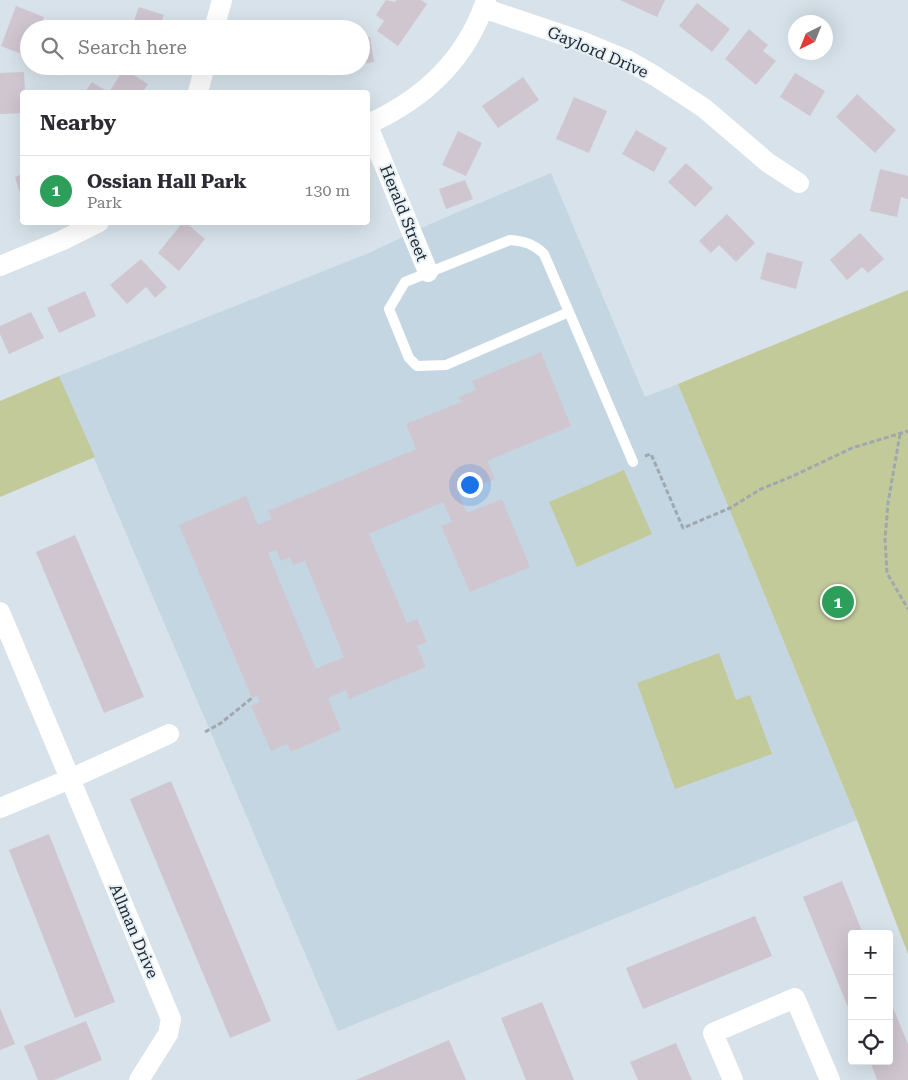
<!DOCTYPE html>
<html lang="en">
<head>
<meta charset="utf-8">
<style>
	body { margin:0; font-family:"Roboto Serif",serif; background:#f2f2f3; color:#2b2b33 }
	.controls { position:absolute; right:15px; bottom:15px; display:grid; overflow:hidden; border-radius:5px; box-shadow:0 5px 20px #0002 }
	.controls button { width:45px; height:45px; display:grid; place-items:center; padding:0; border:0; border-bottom:1px solid #e1e1e2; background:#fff; color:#2b2b33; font:25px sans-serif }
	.compass { position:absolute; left:788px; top:15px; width:45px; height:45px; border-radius:50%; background:#fff; box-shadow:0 5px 20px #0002; rotate:223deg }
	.you { position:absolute; left:469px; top:484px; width:18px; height:18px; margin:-12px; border:4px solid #fff; border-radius:50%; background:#1a73e8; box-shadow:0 0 0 8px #1a73e833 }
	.badge { display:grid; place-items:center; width:32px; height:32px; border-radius:50%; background:#be2d4b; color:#fff; font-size:16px; font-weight:700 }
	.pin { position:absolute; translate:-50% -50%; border:2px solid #fff; box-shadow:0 1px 5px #0006 }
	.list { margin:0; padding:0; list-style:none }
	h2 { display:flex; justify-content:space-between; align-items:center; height:65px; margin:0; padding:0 20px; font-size:21px }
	h2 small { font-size:16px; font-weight:400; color:#7c7c81 }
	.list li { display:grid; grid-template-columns:32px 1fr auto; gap:15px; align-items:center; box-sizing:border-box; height:70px; padding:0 20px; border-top:1px solid #e1e1e2 }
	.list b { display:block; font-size:19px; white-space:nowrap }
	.list p { margin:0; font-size:16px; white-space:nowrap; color:#7c7c81 }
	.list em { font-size:16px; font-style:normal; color:#7c7c81 }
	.icon { flex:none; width:28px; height:28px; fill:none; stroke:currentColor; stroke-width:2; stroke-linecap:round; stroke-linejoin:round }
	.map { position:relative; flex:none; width:908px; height:1080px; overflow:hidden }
	.search { position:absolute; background:#fff; box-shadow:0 5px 20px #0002; left:20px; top:20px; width:350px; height:55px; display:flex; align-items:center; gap:12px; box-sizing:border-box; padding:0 18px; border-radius:28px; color:#7c7c81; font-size:19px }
	.panel { position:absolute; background:#fff; box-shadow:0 5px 20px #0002; left:20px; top:90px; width:350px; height:135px; border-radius:5px }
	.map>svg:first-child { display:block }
</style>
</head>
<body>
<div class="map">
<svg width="908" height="1080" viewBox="0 0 908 1080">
	<rect width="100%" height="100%" fill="#d7e2ea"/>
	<path fill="#c5d6e3" d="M551,173L645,397L678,384L857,820L338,1031L59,376L369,253L430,224Z"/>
	<path fill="#c3ca9a" d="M908,290V954L857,820L678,384Z
		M59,376L95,457L0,497V401Z
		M624,470L652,534L577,567L549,502Z
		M719,653L736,700L750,695L772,754L675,789L637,683Z"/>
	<path fill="#cfc6d0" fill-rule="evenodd" d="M386,0L395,2L396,0H421L427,4L398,46L377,31L384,21L376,15Z
		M620,0H665L657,17Z
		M697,3L730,29L712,52L679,26Z
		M16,6L44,17L40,29H29V57L1,46Z
		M139,7L164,15L159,29H131Z
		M749,29L768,45L763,51L776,61L756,85L725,59Z
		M370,37L374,62L361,64V38Z
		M274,66H302L299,75Z
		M124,69L148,84L143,92H109Z
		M24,72L25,92H22V113L0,114V73Z
		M795,73L825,91L810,116L780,97Z
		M523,77L539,100L498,128L482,106Z
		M92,82L108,92H85Z
		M857,94L896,130L875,153L836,117Z
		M574,97L607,111L589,153L556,139Z
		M636,130L667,148L654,172L622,154Z
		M458,131L482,143L466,176L442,165Z
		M686,163L713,188L695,207L668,182Z
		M880,169L908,176V199L901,197L897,217L870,211Z
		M22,174V200L15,177Z
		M465,180L473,199L446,209L439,189Z
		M727,214L755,243L736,262L719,245L711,253L699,241Z
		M183,222H185L205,239L179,271L158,253Z
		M860,233L884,259L868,273L862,267L847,280L830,260Z
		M767,252L803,262L796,289L760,279Z
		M141,259L167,287L155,298L146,287L127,304L110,285Z
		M85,291L96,316L59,333L47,308Z
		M31,312L44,338L9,354L0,334V326Z
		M541,352L571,426L487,461L495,479L459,494L467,513L502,499L530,567L470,592L441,526L452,522L443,502L369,534L407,623L417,619L427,642L417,646L426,667L349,699L346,690L328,698L341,730L291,752L287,744L271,751L251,706L260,702L257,696L252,698L179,525L246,496L258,525L272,519L268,511L416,449L406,424L461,402L459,397L476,390L472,381ZM276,550L281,561L290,557L293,565L305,561L344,657L316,669L268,553Z
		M75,535L144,697L104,713L36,552Z
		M171,781L271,1021L230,1038L130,799Z
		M49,834L115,1002L75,1018L9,850Z
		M842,881L863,934H852V1017L803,897Z
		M755,916L772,956L643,1009L626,968Z
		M889,998L908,1044V1080H877L870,1061H889Z
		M542,1002L574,1080H526L501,1018Z
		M0,1008L15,1044L0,1050Z
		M86,1021L102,1060L54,1080H38L24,1046Z
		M449,1040L466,1080H356Z
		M676,1043L692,1080H638L630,1062Z"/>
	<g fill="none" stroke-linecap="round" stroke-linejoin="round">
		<path stroke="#9fa8ae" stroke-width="3" stroke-dasharray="5 2.5" stroke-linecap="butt" d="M900,434L888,503L885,539L887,573L908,609
			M645,456L651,454L683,528L730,508L761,489L793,476L852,448L908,431
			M205,732L221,723L252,698"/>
		<path stroke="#fff" stroke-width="10" d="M510,240C524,241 534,244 544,254L569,312L446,365L417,366L409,358L389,309L405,282Z
			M569,312L633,462"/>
		<path stroke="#fff" stroke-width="20" d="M483,8L581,41L627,60L655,76L704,108L767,162L799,183
			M214,29L222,0
			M198,92L205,66
			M368,124C424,99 466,60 486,0
			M368,126L428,272
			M0,266L63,240L99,222
			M0,612L171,1019L168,1034L139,1080
			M0,808L70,779L169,734
			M733,1080L713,1033L795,998L830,1080"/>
	</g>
	<g text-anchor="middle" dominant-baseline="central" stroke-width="4" stroke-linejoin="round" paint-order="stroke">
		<g font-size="16" fill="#24282b" stroke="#e4eff7">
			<text transform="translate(598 52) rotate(23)">Gaylord Drive</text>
			<text transform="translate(404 213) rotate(68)">Herald Street</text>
			<text transform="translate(134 931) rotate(67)">Allman Drive</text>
		</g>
	</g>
</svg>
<div class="controls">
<button>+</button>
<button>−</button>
<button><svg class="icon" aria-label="locate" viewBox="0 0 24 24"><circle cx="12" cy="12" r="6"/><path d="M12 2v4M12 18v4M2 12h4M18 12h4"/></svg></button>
</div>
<svg class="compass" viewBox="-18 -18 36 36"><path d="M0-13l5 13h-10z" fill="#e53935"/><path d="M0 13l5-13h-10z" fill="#7c7c81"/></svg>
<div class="you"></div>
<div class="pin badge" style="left:838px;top:602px;background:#2e9e5b">1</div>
<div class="search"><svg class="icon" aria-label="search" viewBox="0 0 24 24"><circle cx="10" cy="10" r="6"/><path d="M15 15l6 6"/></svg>Search here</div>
<section class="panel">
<h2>Nearby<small></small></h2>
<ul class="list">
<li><span class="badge" style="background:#2e9e5b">1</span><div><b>Ossian Hall Park</b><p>Park</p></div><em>130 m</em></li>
</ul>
</section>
</div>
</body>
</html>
